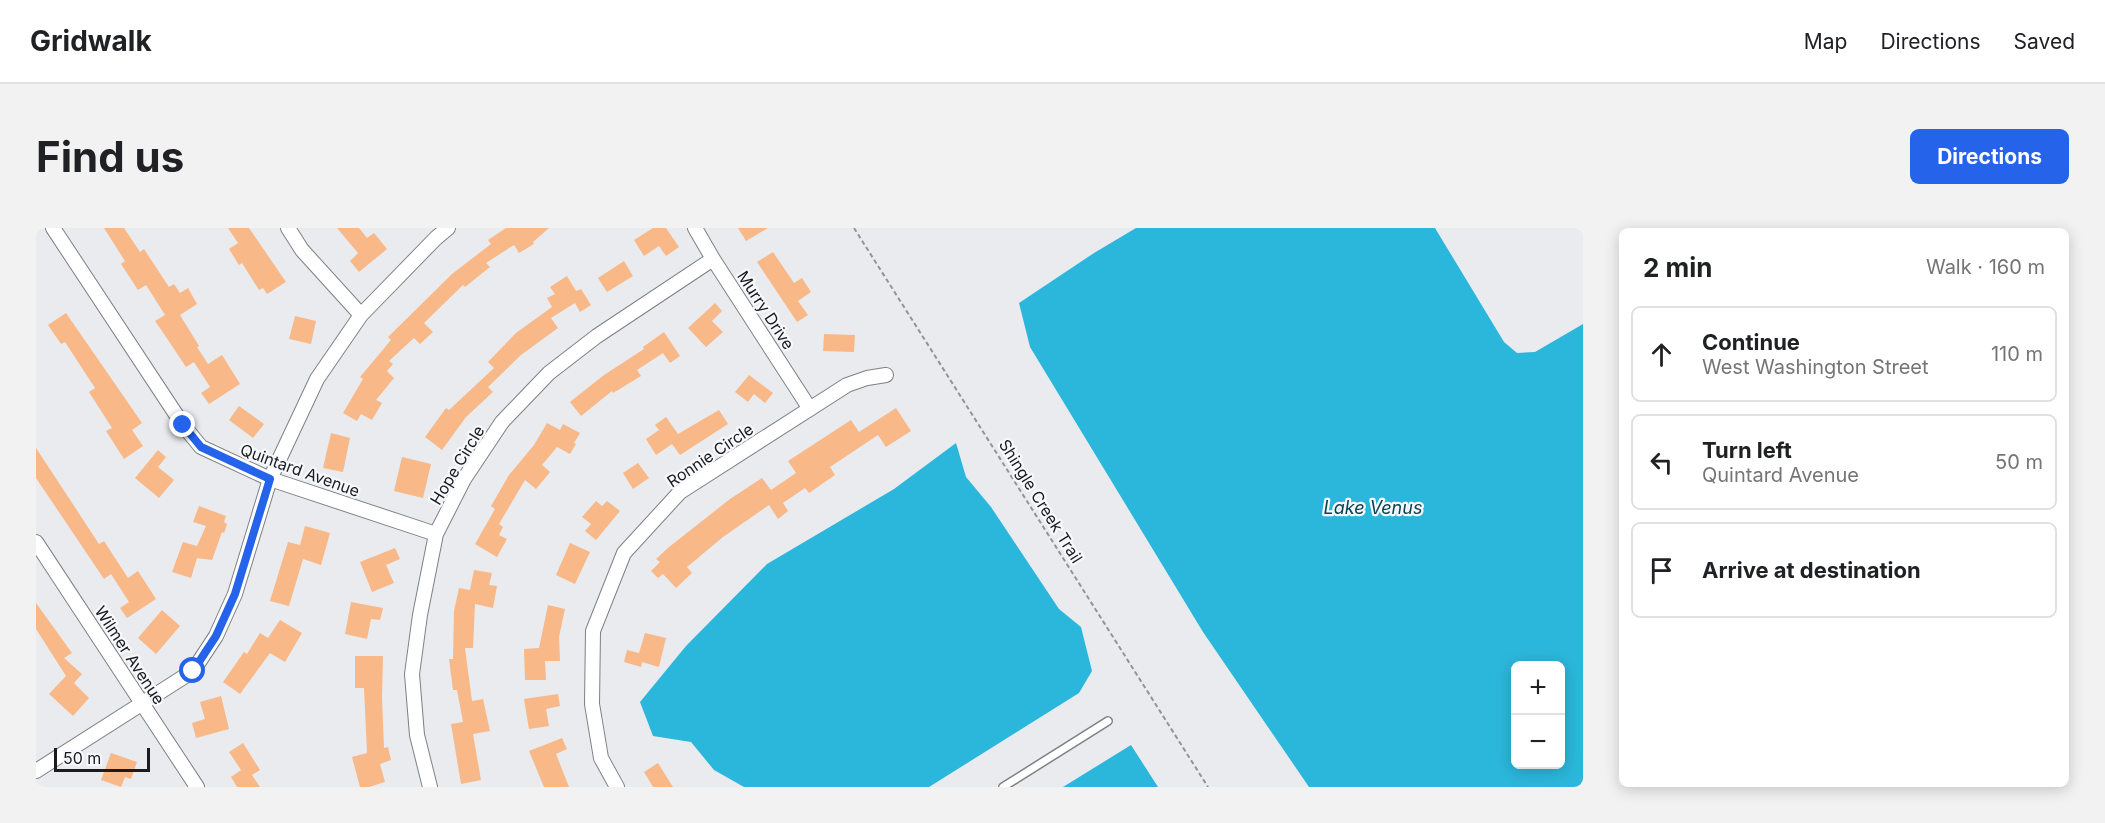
<!DOCTYPE html>
<html lang="en">
<head>
<meta charset="utf-8">
<style>
	body { margin:0; font-family:Inter,sans-serif; background:#f2f2f2; color:#202124 }
	.controls { position:absolute; right:18px; bottom:18px; display:grid; overflow:hidden; border-radius:9px; box-shadow:0 3px 15px #0003 }
	.controls button { width:54px; height:54px; display:grid; place-items:center; padding:0; border:0; border-bottom:2px solid #e0e0e0; background:#fff; color:#202124; font:30px sans-serif }
	.scale { position:absolute; left:18px; bottom:15px; width:96px; box-sizing:border-box; padding-left:6px; border:3px solid #1b1b1d; border-top:0; font-size:16px; line-height:21px; white-space:nowrap; color:#1b1b1d; -webkit-text-stroke:4px #f6f8fc; paint-order:stroke }
	.stop { position:absolute; width:18px; height:18px; margin:-14px; border:4px solid #2563eb; border-radius:50%; background:#fff }
	.stop.end { background:#2563eb; border-color:#fff; box-shadow:0 2px 6px #0008 }
	.list { margin:0; padding:0; list-style:none }
	h2 { display:flex; justify-content:space-between; align-items:center; height:78px; margin:0; padding:0 24px; font-size:26px }
	h2 small { font-size:20px; font-weight:400; color:#757577 }
	.list li { display:grid; grid-template-columns:39px 1fr auto; gap:18px; align-items:center; box-sizing:border-box; height:96px; margin:0 12px 12px; padding:0 12px; border:2px solid #e0e0e0; border-radius:9px }
	.list b { display:block; font-size:22px; white-space:nowrap }
	.list p { margin:0; font-size:20px; white-space:nowrap; color:#757577 }
	.list em { font-size:20px; font-style:normal; color:#757577 }
	.icon { flex:none; width:33px; height:33px; fill:none; stroke:currentColor; stroke-width:2; stroke-linecap:round; stroke-linejoin:round }
	.map { position:relative; flex:none; width:1547px; height:559px; overflow:hidden; border-radius:9px }
	header { display:flex; align-items:center; gap:36px; box-sizing:border-box; height:84px; padding:0 30px; background:#fff; border-bottom:2px solid #e0e0e0 }
	header strong { font-size:28px }
	nav { display:flex; gap:33px; margin-inline-start:auto; font-size:21px }
	.intro { display:flex; align-items:center; justify-content:space-between; box-sizing:border-box; height:144px; padding:0 36px }
	h1 { margin:0; font-size:42px }
	.button { padding:15px 27px; border-radius:9px; background:#2563eb; color:#fff; font-size:21px; font-weight:700 }
	main { display:flex; gap:36px; padding:0 36px }
	aside { flex:1; background:#fff; border-radius:9px; box-shadow:0 3px 15px #0003 }
	.map>svg:first-child { display:block }
</style>
</head>
<body>
<header>
<strong>Gridwalk</strong>
<nav><a>Map</a><a>Directions</a><a>Saved</a></nav>
</header>
<div class="intro"><h1>Find us</h1><a class="button">Directions</a></div>
<main>
<div class="map">
<svg width="1547" height="559" viewBox="0 0 1547 559">
	<rect width="100%" height="100%" fill="#e9ebef"/>
	<path fill="#2bb7db" fill-rule="evenodd" d="M1100,0H1399L1468,114L1481,125L1499,124L1547,96V559H1273L1167,404L994,119L983,75L1058,25ZM1524,437V536H1480V437Z
		M920,215L930,249L955,279L1023,381L1045,399L1056,443L1043,465L893,559H708L678,542L655,514L617,508L604,474L650,418L731,336L858,261Z
		M1095,517L1122,559H1027Z"/>
	<path fill="#f8b887" d="M68,0H88L104,24L108,21L133,59L138,56L144,65L152,60L161,76L144,87L163,118L161,119L172,136L186,127L204,156L173,176L165,165L174,159L158,134L150,139L126,103L119,93L129,87L110,57L102,62L85,36L89,33Z
		M192,0H213L250,54L231,66L227,60L223,62L206,35L203,37L193,21L202,15Z
		M301,0H323L331,10L338,5L351,21L323,44L314,33L322,25Z
		M470,0H513L497,14L498,16L483,25L478,17L450,35L454,39L429,59L427,57L388,95L397,104L384,116L378,110L353,133L357,136L351,143L358,150L340,172L346,175L336,192L325,186L321,193L307,185L327,151L324,149L355,112L352,109L416,46L455,16L452,12Z
		M617,0H630L643,19L630,28L623,18L608,28L598,12Z
		M702,0H732L710,13Z
		M737,24L758,55L766,50L775,64L762,73L772,87L761,94L721,34Z
		M588,33L597,48L571,64L562,50Z
		M531,48L540,63L545,61L555,77L544,84L539,75L515,90L522,100L485,127L452,159L457,164L430,189L406,222L389,209L410,180L413,182L458,140L452,134L480,105L516,79L511,70L519,66L514,59Z
		M679,75L686,83L676,93L687,104L670,119L652,100Z
		M30,85L106,195L96,202L107,218L88,231L70,203L76,200L53,164L59,160L29,114L25,116L12,97Z
		M259,88L280,93L275,116L253,111Z
		M628,104L644,128L634,135L627,125L601,142L605,148L577,165L576,163L545,188L534,174L568,147L608,121L607,119Z
		M788,106L819,107L818,124L787,123Z
		M713,147L737,165L729,175L718,166L712,174L699,164Z
		M203,178L228,196L217,210L193,192Z
		M860,180L875,203L850,219L842,207L794,239L799,247L773,265L769,260L747,275L752,283L742,291L733,277L687,309L651,339L656,345L640,360L627,346L622,350L615,343L624,334L620,331L633,319L694,271L726,250L735,262L760,245L752,233L815,192L823,204Z
		M683,182L692,196L644,227L636,216L620,227L610,211L623,202L619,197L630,189L642,206Z
		M511,195L524,202L527,196L544,205L538,215L540,216L534,226L521,219L506,237L514,244L500,261L489,252L463,296L467,299L463,307L471,311L461,329L439,316L459,281L455,278L473,247L498,217Z
		M295,205L314,210L307,244L287,240Z
		M0,220L63,316L68,313L92,350L102,343L120,371L91,390L84,380L93,374L75,346L68,351L0,250Z
		M122,222L130,229L122,239L138,252L123,270L99,250Z
		M366,229L395,236L387,270L358,263Z
		M602,235L613,250L597,261L587,245Z
		M560,273L566,278L571,273L584,283L560,312L549,303L555,296L546,289Z
		M163,278L190,288L188,294L191,296L188,305L186,304L176,332L161,330L155,350L136,344L147,314L161,318L170,298L157,294Z
		M269,298L294,305L285,337L267,331L253,378L234,373L252,314L264,317Z
		M534,315L554,324L539,356L520,347Z
		M359,320L364,331L350,337L358,355L336,364L324,334Z
		M438,342L456,345L453,357L461,358L457,380L439,376L437,420H429L436,473L447,471L454,503L437,506L445,552L425,556L415,496L427,494L421,462H417L413,431H417L418,383L423,360L434,362Z
		M315,374L347,380L344,392L335,391L331,411L309,406Z
		M0,375L36,425L28,430L46,446L38,455L53,470L37,488L13,466L30,448L0,401Z
		M512,377L529,381L523,409L524,433H509L510,452H489L488,421L503,420Z
		M126,382L144,398L120,426L102,410Z
		M244,392L266,405L249,434L234,425L204,466L187,454L208,424L211,426L224,405L232,410Z
		M609,405L630,410L623,439L606,434L605,439L588,434L591,422L603,425Z
		M319,428H347L346,470L348,520L352,519L355,532L344,536L349,554L333,559H324L316,529L331,525L328,460H319Z
		M522,466L524,478L510,481L513,498L493,501L488,471Z
		M185,468L193,501L160,510L156,495L169,491L164,474Z
		M526,510L531,521L520,526L533,559H508L493,523Z
		M207,515L224,542L216,547L224,559H201L195,549L205,542L193,524Z
		M75,525L101,534L95,551L89,549L85,559L65,552Z
		M622,535L637,559H617L608,544Z"/>
	<g fill="none" stroke-linecap="round" stroke-linejoin="round">
		<defs>
			<path id="lane" d="M967,559L1072,493"/>
			<path id="street" d="M17,0L147,197L165,219L234,251L400,306
				M252,0L266,22L325,87
				M659,0L677,31L774,181
				M0,314L161,559
				M0,543L157,443L180,408L199,366L234,251L281,151L325,87L400,10L412,0
				M394,559L381,507L376,446L384,387L400,306L428,251L466,194L513,145L561,108L677,31
				M581,559L565,530L556,476L557,403L588,325L644,264L811,157L831,150L850,147"/>
		</defs>
		<use href="#lane" stroke="#7e8084" stroke-width="10"/>
		<use href="#street" stroke="#7e8084" stroke-width="16"/>
		<path stroke="#929497" stroke-width="2" stroke-dasharray="4.5 3" stroke-linecap="butt" d="M818,0L1172,559"/>
		<use href="#lane" stroke="#fff" stroke-width="7"/>
		<use href="#street" stroke="#fff" stroke-width="14"/>
	</g>
	<g fill="none" stroke-linecap="round" stroke-linejoin="round">
		<path stroke="#2563eb" stroke-width="8" d="M147,197L165,219L234,251L199,366L180,408L157,443"/>
	</g>
	<g text-anchor="middle" dominant-baseline="central" stroke-width="4.5" stroke-linejoin="round" paint-order="stroke">
		<g font-size="16" fill="#1b1b1d" stroke="#f6f8fc">
			<text transform="translate(730 82) rotate(57)">Murry Drive</text>
			<text transform="translate(674 227) rotate(-34)">Ronnie Circle</text>
			<text transform="translate(421 237) rotate(-59)">Hope Circle</text>
			<text transform="translate(264 242) rotate(20)">Quintard Avenue</text>
			<text transform="translate(1005 273) rotate(58)">Shingle Creek Trail</text>
			<text transform="translate(94 427) rotate(57)">Wilmer Avenue</text>
		</g>
		<g font-size="18" font-style="italic" fill="#074352" stroke="#f6f8fc">
			<text x="1337" y="279">Lake Venus</text>
		</g>
	</g>
</svg>
<div class="controls">
<button>+</button>
<button>−</button>
</div>
<div class="scale">50 m</div>
<div class="stop" style="left:157px;top:443px"></div>
<div class="stop end" style="left:147px;top:197px"></div>
</div>
<aside>
<h2>2 min<small>Walk · 160 m</small></h2>
<ul class="list">
<li><svg class="icon" aria-label="ahead" viewBox="0 0 24 24"><path d="M12 20V5M6 11l6-6 6 6"/></svg><div><b>Continue</b><p>West Washington Street</p></div><em>110 m</em></li>
<li><svg class="icon" aria-label="left" viewBox="0 0 24 24"><path d="M17 20v-9H6M10 6l-5 5 5 5"/></svg><div><b>Turn left</b><p>Quintard Avenue</p></div><em>50 m</em></li>
<li><svg class="icon" aria-label="arrive" viewBox="0 0 24 24"><path d="M6 21V4h12l-3 4 3 4H6"/></svg><div><b>Arrive at destination</b></div></li>
</ul>
</aside>
</main>
</body>
</html>
